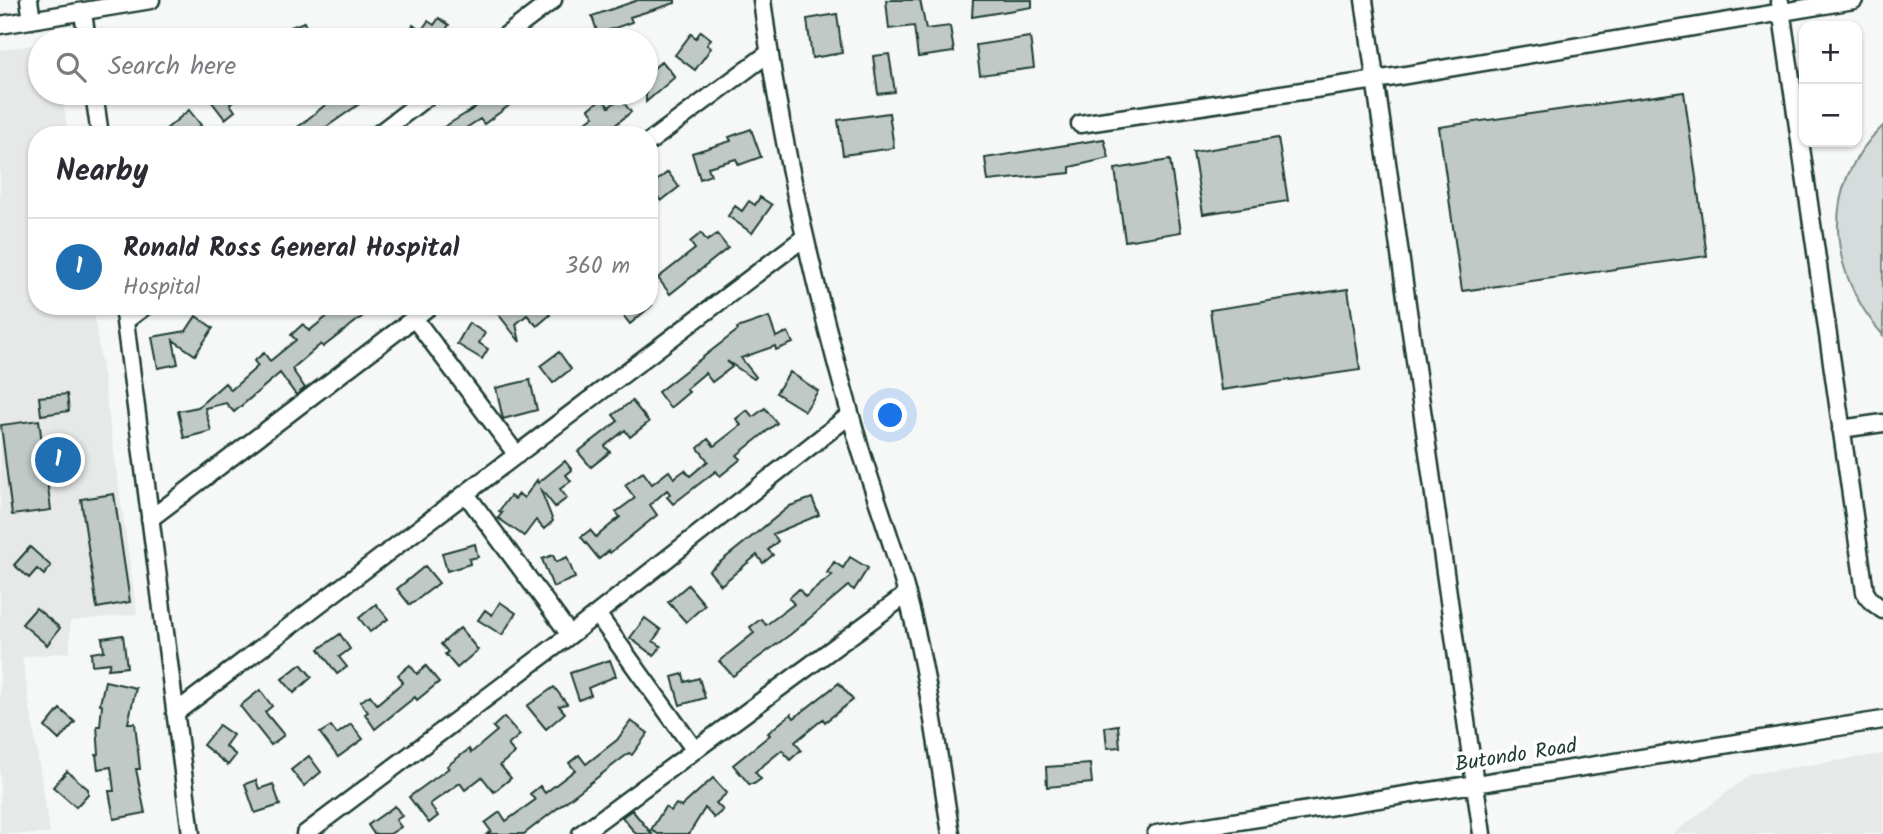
<!DOCTYPE html>
<html lang="en">
<head>
<meta charset="utf-8">
<style>
	body { margin:0; font-family:Kalam,sans-serif; background:#f2f2f3; color:#2b2b33 }
	.controls { position:absolute; right:21px; top:21px; display:grid; overflow:hidden; border-radius:14px; box-shadow:0 2px 5px #0004 }
	.controls button { width:63px; height:63px; display:grid; place-items:center; padding:0; border:0; border-bottom:2px solid #e1e1e2; background:#fff; color:#2b2b33; font:35px sans-serif }
	.you { position:absolute; left:891px; top:416px; width:24px; height:24px; margin:-18px; border:5px solid #fff; border-radius:50%; background:#1a73e8; box-shadow:0 0 0 10px #1a73e833 }
	.badge { display:grid; place-items:center; width:46px; height:46px; border-radius:50%; background:#1f6fb2; color:#fff; font-size:23px; font-weight:700 }
	.pin { position:absolute; translate:-50% -50%; border:4px solid #fff; box-shadow:0 2px 7px #0006 }
	.list { margin:0; padding:0; list-style:none }
	h2 { display:flex; justify-content:space-between; align-items:center; height:91px; margin:0; padding:0 28px; font-size:30px }
	h2 small { font-size:23px; font-weight:400; color:#7c7c81 }
	.list li { display:grid; grid-template-columns:46px 1fr auto; gap:21px; align-items:center; box-sizing:border-box; height:98px; padding:0 28px; border-top:2px solid #e1e1e2 }
	.list b { display:block; font-size:26px; white-space:nowrap }
	.list p { margin:0; font-size:23px; white-space:nowrap; color:#7c7c81 }
	.list em { font-size:23px; font-style:normal; color:#7c7c81 }
	.icon { flex:none; width:38px; height:38px; fill:none; stroke:currentColor; stroke-width:2; stroke-linecap:round; stroke-linejoin:round }
	.map { position:relative; flex:none; width:1883px; height:834px; overflow:hidden }
	.search { position:absolute; background:#fff; box-shadow:0 2px 5px #0004; left:28px; top:28px; width:630px; height:77px; display:flex; align-items:center; gap:18px; box-sizing:border-box; padding:0 24px; border-radius:38px; color:#7c7c81; font-size:26px }
	.panel { position:absolute; background:#fff; box-shadow:0 2px 5px #0004; left:28px; top:126px; width:630px; height:189px; border-radius:28px }
	.map>svg:first-child { display:block }
</style>
</head>
<body>
<div class="map">
<svg width="1883" height="834" viewBox="0 0 1883 834">
	<rect width="100%" height="100%" fill="#f6f7f7"/>
	<filter id="ink" filterUnits="userSpaceOnUse"><feTurbulence type="fractalNoise" baseFrequency=".0143" numOctaves="2"/><feDisplacementMap in="SourceGraphic" scale="14" xChannelSelector="R" yChannelSelector="G"/><feConvolveMatrix kernelMatrix="1 2 1 2 8 2 1 2 1" color-interpolation-filters="sRGB"/></filter>
	<g filter="url(#ink)">
		<path fill="#e6e9e8" d="M40,44V93H62L68,135H37V306H93L137,614L70,621V652L22,657L50,834H0V50Z
			M1883,754V834H1673L1751,774Z"/>
		<path fill="#d6dcdb" stroke="#7a8c88" stroke-width="2" d="M1883,126V335C1828,273 1818,186 1883,126Z"/>
		<path fill="#c0c9c6" stroke="#1f3d34" stroke-width="2" d="M638,0H675V3L630,17L632,22L598,34L592,16Z
			M886,0H920L926,29L950,26L954,52L918,57L914,26L889,29Z
			M973,0H1032V7L972,17Z
			M837,14L842,53L812,58L807,19Z
			M439,18L449,25L444,32L456,40H403L413,25L421,31L428,21L434,25Z
			M304,22L311,40H284L280,31Z
			M701,31L711,39L707,45L711,48L695,70L675,55L691,34L696,38Z
			M1030,37L1034,68L980,75L976,45Z
			M889,54L895,92L878,94L873,56Z
			M662,61L675,77L646,102V75Z
			M1684,92L1707,256L1462,291L1439,127Z
			M205,93H244L230,104L235,111L225,119Z
			M324,93H375L325,128L330,135H288L330,101Z
			M493,93H526L484,124L480,119L455,135H431L473,109Z
			M602,98L609,107L620,98L631,112L603,135H568L594,116L589,109Z
			M189,110L201,125L189,135H159Z
			M889,113L894,148L843,155L838,120Z
			M751,129L761,157L739,165L736,159L708,167L711,175L700,179L692,153L731,141L729,137Z
			M1278,138L1288,201L1203,214L1193,152Z
			M1104,139L1109,158L1070,167V173L988,181L985,158Z
			M1170,160L1181,232L1125,241L1115,169Z
			M668,172L679,187L661,201L650,186Z
			M760,197L772,205L752,233L728,216L735,206L742,211L749,201L755,205Z
			M701,233L707,241L717,234L728,248L670,294L658,278L695,249L690,242Z
			M1348,289L1360,370L1221,390L1210,310Z
			M340,306H376L323,347L321,344L292,369L305,388L296,395L280,373L234,412L226,403L205,408L211,431L184,438L178,411L198,407L225,383L231,390L258,366L254,361L264,353L270,361L296,340L291,335L303,324L309,331Z
			M492,306H542L550,315L537,326L527,315L516,324L520,342Z
			M616,306H651L630,324Z
			M196,316L213,328L195,355L173,340L178,364L158,368L152,337L186,331Z
			M769,317L776,337L788,332L793,343L776,350L775,346L741,358L756,377L754,379L727,361L732,367L712,382L705,373L686,389L689,392L670,408L658,392L738,330L737,328Z
			M469,323L485,333L479,343L488,349L482,359L457,344Z
			M559,352L571,369L553,383L540,366Z
			M790,372L818,391L805,411L776,393Z
			M530,380L537,410L503,419L496,388Z
			M67,394L69,411L41,415L39,397Z
			M632,401L649,422L630,437L625,430L605,446L610,452L591,467L578,452L618,421L613,415Z
			M765,408L777,423L737,455L741,459L720,476L716,471L673,504L667,497L670,494L667,490L650,505L657,515L610,553L609,551L599,559L581,537L590,530L596,537L620,517L616,512L635,498L625,485L643,472L652,484L669,471L674,478L685,470L690,476L708,461L698,448L708,439L714,446L741,425L736,419L747,410L753,417Z
			M39,420L51,510L12,515L1,425Z
			M565,461L572,470L566,475L571,481L560,489L567,498L555,507L540,488L553,521L544,529L536,520L524,536L498,518L502,513L499,511L510,496L515,499L519,494L524,498L537,480L538,483Z
			M114,494L130,602L97,608L81,499Z
			M812,498L819,515L773,534L778,541L768,550L773,555L763,563L757,555L721,585L709,571L790,506Z
			M475,544L478,557L469,559L470,564L447,571L442,553Z
			M30,547L51,566L44,575L37,569L29,578L14,565Z
			M553,555L556,562L567,557L575,578L553,587L542,559Z
			M850,557L868,568L854,590L848,586L791,634L733,676L719,661L754,633L750,627L761,619L766,625L794,604L789,598L799,589L805,597L832,575L827,573L834,562L843,568Z
			M425,566L439,583L410,605L397,589Z
			M688,585L705,605L686,622L668,602Z
			M500,602L516,613L502,635L478,620L485,610L492,615Z
			M376,604L388,619L370,632L359,618Z
			M36,608L60,628L47,645L22,624Z
			M645,618L661,630L653,641L661,646L654,656L630,638Z
			M460,628L478,650L457,668L445,654L448,652L441,644Z
			M340,634L350,649L339,657L347,667L337,674L319,649Z
			M123,635L127,667L108,669L110,663L92,665L91,653L104,651L102,638Z
			M610,660L616,676L588,688L591,695L579,700L570,673Z
			M301,664L312,677L294,693L282,679Z
			M410,665L417,674L426,666L439,682L417,700L415,697L375,729L365,714L368,712L360,702L370,695L377,704L403,682L398,675Z
			M683,674L685,682L699,678L705,698L680,705L672,677Z
			M105,681L136,688L128,723H135L140,769H136L145,813L114,819L109,791H114L111,767L98,769L96,755L99,754L97,726H100L102,705L100,704Z
			M839,683L853,700L825,722L823,719L795,742L801,750L790,760L782,750L755,772L761,779L754,784H749L733,765L770,735L768,733L791,714L794,718Z
			M554,687L567,704L559,706L565,713L546,729L527,706Z
			M260,690L272,706L265,712L284,735L271,745L240,706Z
			M60,709L75,722L59,740L45,727Z
			M504,717L520,735L508,745L515,753L500,765L511,778L494,792L482,777L465,790L460,783L430,804L438,816L429,823L409,797L449,768L447,766L469,749L471,753L497,731L493,727Z
			M631,721L648,733L632,755L629,753L524,834H487L491,831L485,823L500,812L506,821L535,800L530,794L540,786L545,793L575,770L569,763L579,755L586,764L617,740Z
			M351,724L363,739L338,757L320,733L331,726L337,734Z
			M219,725L233,735L225,746L236,755L228,765L203,745Z
			M1118,725L1120,747L1107,748L1105,727Z
			M309,756L321,772L304,786L291,770Z
			M1090,764L1092,783L1047,787L1046,767Z
			M67,771L88,789V794L76,807L53,787Z
			M713,778L727,793L716,803L723,810L714,818L705,808L689,834H658L651,830L665,807L671,811L676,804L681,807Z
			M256,780L259,789L273,784L280,805L255,813L245,784Z
			M395,806L402,816L396,820L401,827L390,834H374L368,825Z
			M632,810L652,834H636L622,817Z"/>
		<g fill="none" stroke-linecap="round" stroke-linejoin="round">
			<defs>
				<path id="minor" d="M29,0L32,20
					M762,0C780,139 812,278 850,413C866,475 891,534 907,595C928,673 938,754 951,834
					M1364,0L1482,834
					M1780,2L1865,592L1871,601L1883,610
					M83,13L87,40
					M0,25L151,0
					M500,40L553,0
					M94,93L100,135
					M1080,124L1376,80L1854,0
					M377,135L432,93
					M649,142L769,53
					M123,306L191,834
					M414,318L517,455
					M125,321L145,306
					M1841,429L1883,423
					M466,494L570,635
					M150,519L430,306
					M597,614L694,749
					M175,713L805,237
					M305,834L570,635L850,415
					M581,834L907,594
					M1156,834L1883,720"/>
			</defs>
			<use href="#minor" stroke="#1f3d34" stroke-width="21"/>
			<use href="#minor" stroke="#fff" stroke-width="16"/>
		</g>
	</g>
	<g text-anchor="middle" dominant-baseline="central" stroke-width="7" stroke-linejoin="round" paint-order="stroke">
		<g font-size="21" fill="#1f3d34" stroke="#fff">
			<text transform="translate(1516 756) rotate(-9)">Butondo Road</text>
		</g>
	</g>
</svg>
<div class="controls">
<button>+</button>
<button>−</button>
</div>
<div class="you"></div>
<div class="pin badge" style="left:58px;top:460px">1</div>
<div class="search"><svg class="icon" aria-label="search" viewBox="0 0 24 24"><circle cx="10" cy="10" r="6"/><path d="M15 15l6 6"/></svg>Search here</div>
<section class="panel">
<h2>Nearby<small></small></h2>
<ul class="list">
<li><span class="badge">1</span><div><b>Ronald Ross General Hospital</b><p>Hospital</p></div><em>360 m</em></li>
</ul>
</section>
</div>
</body>
</html>
